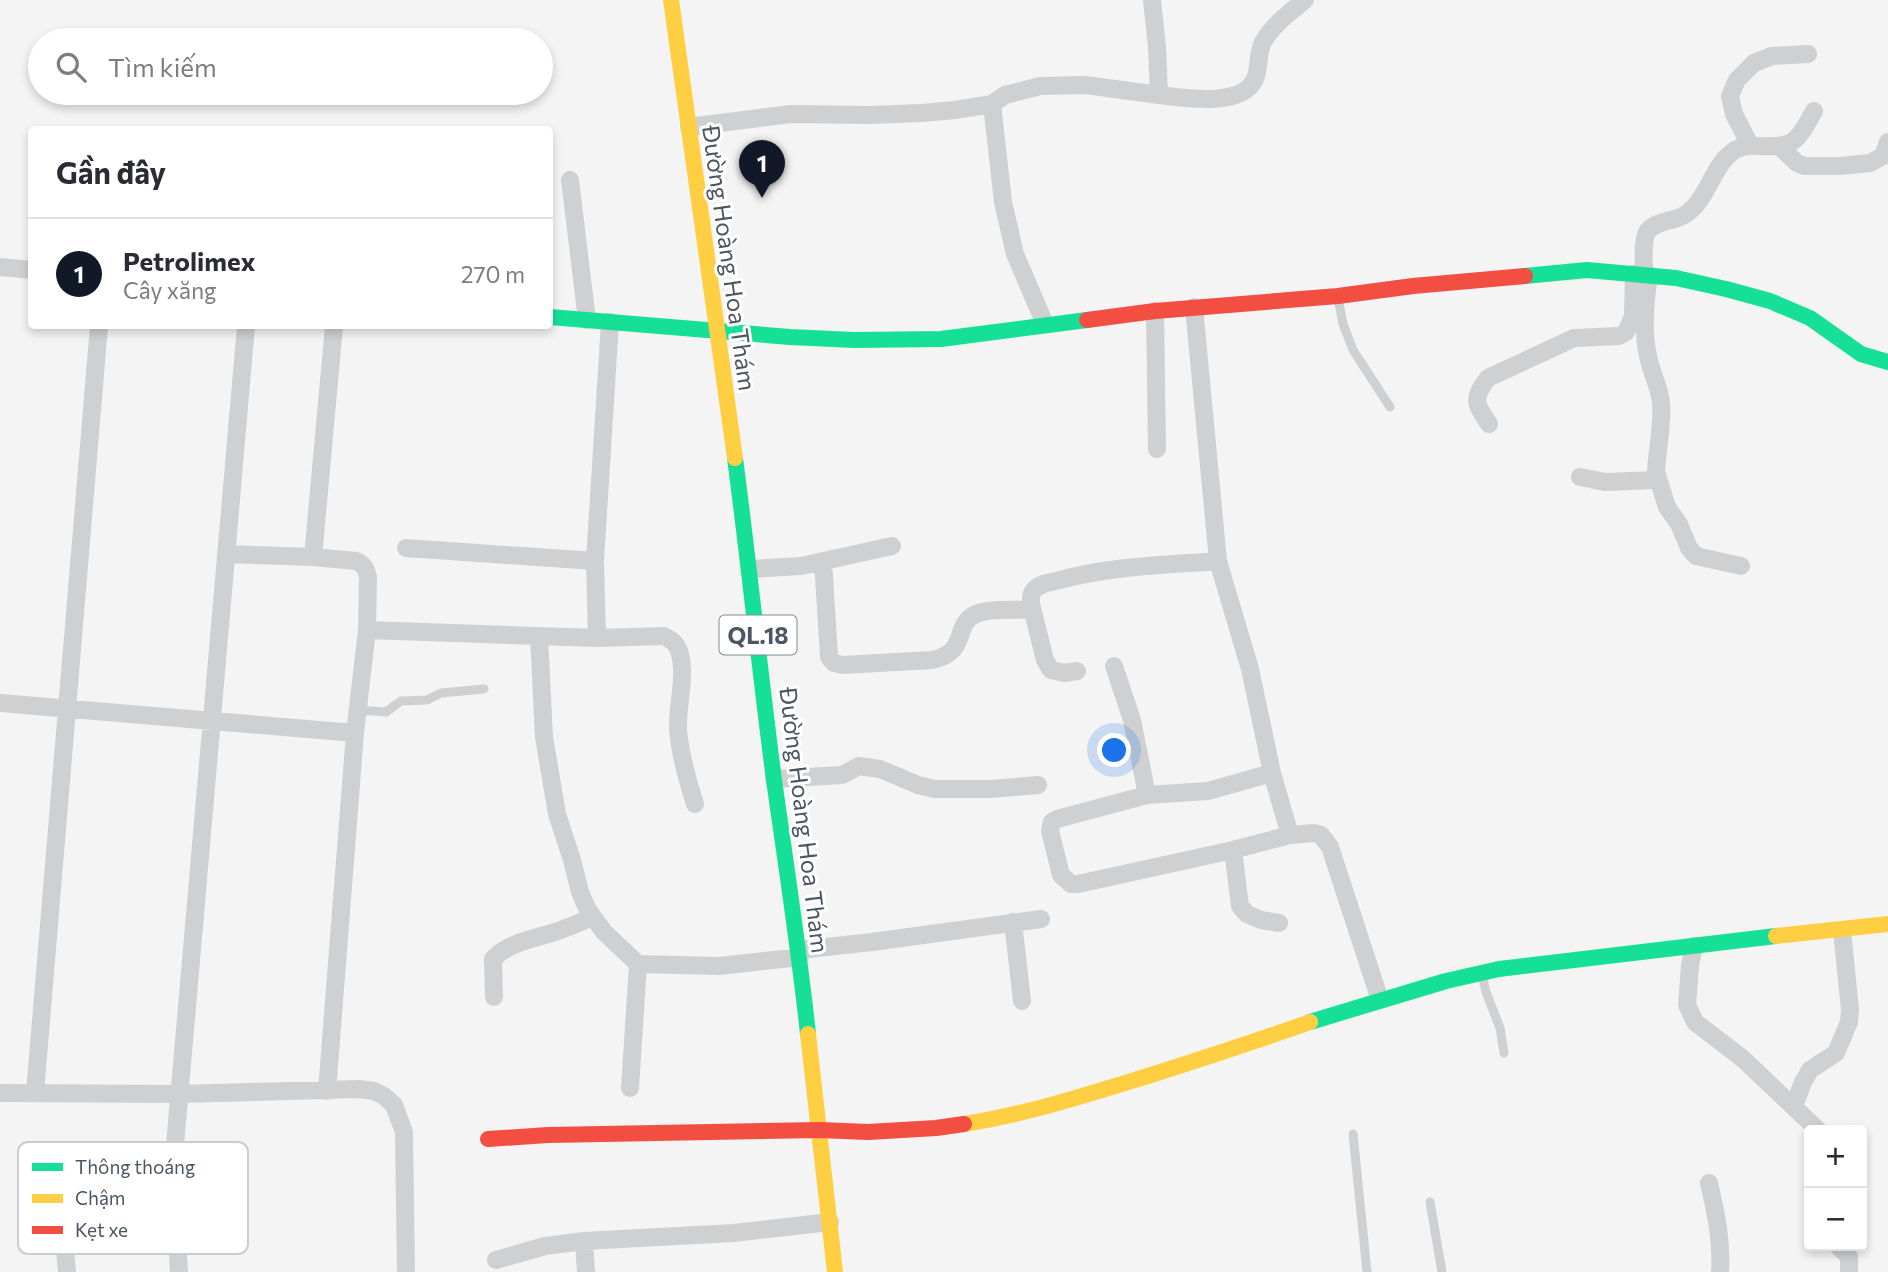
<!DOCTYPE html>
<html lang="vi">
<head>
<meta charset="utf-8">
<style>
	body { margin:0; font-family:Commissioner,sans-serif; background:#f7f7f7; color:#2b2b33 }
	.controls { position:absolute; right:21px; bottom:21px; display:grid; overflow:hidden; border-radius:7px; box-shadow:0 4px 10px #0003 }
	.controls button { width:63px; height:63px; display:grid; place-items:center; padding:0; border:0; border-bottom:2px solid #e1e1e2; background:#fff; color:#2b2b33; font:35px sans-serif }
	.you { position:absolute; left:1115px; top:751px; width:24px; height:24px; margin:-18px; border:5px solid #fff; border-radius:50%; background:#1a73e8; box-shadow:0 0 0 10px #1a73e833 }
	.badge { display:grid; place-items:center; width:46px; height:46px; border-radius:50%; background:#111827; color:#fff; font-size:23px; font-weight:700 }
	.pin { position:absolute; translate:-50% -58px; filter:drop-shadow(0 2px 4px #0008) }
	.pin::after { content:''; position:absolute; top:37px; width:24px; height:21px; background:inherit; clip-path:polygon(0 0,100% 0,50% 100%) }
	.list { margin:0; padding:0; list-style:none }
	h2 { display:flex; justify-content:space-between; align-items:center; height:91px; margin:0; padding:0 28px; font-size:30px }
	h2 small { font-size:23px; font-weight:400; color:#7c7c81 }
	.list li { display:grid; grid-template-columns:46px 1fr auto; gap:21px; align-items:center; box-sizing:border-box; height:112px; padding:0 28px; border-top:2px solid #e1e1e2 }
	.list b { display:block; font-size:26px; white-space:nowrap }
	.list p { margin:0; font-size:23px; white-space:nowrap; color:#7c7c81 }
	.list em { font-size:23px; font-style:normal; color:#7c7c81 }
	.icon { flex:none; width:38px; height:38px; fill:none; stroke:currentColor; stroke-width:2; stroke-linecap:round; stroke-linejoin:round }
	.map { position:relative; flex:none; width:1888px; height:1272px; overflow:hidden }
	.search { position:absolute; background:#fff; box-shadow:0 4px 10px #0003; left:28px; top:28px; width:525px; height:77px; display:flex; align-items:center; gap:18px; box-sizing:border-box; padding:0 24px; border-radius:38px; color:#7c7c81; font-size:26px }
	.panel { position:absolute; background:#fff; box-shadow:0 4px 10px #0003; left:28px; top:126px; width:525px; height:203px; border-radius:7px }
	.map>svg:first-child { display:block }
</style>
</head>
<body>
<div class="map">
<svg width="1888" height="1272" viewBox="0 0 1888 1272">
	<rect width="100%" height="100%" fill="#f4f4f4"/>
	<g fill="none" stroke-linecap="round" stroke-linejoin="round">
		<path stroke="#ced0d2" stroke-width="9" d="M1338,298L1343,324L1353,350L1390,407
			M358,710L386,712L401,701L427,700L441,693L484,689
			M1482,975L1486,992L1500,1028L1504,1053
			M1353,1134L1367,1272
			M1430,1202L1442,1272"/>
		<path stroke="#ced0d2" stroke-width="18" d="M1159,95C1184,98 1242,108 1255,79C1260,67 1257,54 1263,42C1273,25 1290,12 1305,0
			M992,104L1003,202L1015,254L1045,324
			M689,127L791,114L870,115L922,113L955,110L992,104L1005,95L1040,86L1085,85L1159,95L1157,47L1152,0
			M1750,145L1734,114L1730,96L1737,80L1754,63L1772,56L1808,54
			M1779,146L1797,163L1805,166H1840L1870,163L1883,156L1888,142
			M570,180L587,320
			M0,267L32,270
			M1644,275C1644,264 1642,241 1647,232C1655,220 1675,222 1686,214C1709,198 1712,165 1735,150C1741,147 1749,145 1756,146C1794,147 1795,145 1814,111
			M1649,275C1645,301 1642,330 1648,356C1651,372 1659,386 1661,402C1663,425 1657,450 1656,472L1667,507L1679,524L1689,548L1696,556L1741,566
			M1194,307L1218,561L1250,669L1272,773L1290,835
			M1155,311L1157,449
			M1489,424C1475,403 1472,399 1488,378L1574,338L1619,336L1626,332L1633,316L1634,274
			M1580,477L1605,482L1657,480
			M406,548L595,561
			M226,554L313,557L356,561C364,564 366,569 368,577L367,630L355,733L327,1091
			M313,557L334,326
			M823,561L829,657L834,663L843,665L932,660C970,652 952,625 976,614C989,608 1017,610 1032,610
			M750,569L801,566L892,546
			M367,630L597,638L664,636C672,640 676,643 679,651C687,675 677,704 678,729C680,755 687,779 695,804
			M539,636L544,737L557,814L572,860L580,892L588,910L604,932L638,964L719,966L800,957
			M597,638L595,561L610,322
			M1114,666L1132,720L1147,795
			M1077,671L1064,673L1051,670L1045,660L1031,604C1031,598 1030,594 1035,589C1041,583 1052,582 1060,580C1112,566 1165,565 1218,561
			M0,703L355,733
			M1272,773L1208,791L1147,795L1057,819L1052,822L1050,831L1061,875L1071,884H1078L1233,850L1290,835L1314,833L1321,835L1330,847L1380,1000
			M774,779L842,775L859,766L880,769L918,785L935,789H991L1038,785
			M1233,850L1240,906L1247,914L1261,920L1279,923
			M1013,922L1022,1001
			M1694,946L1690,965L1687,1005L1695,1022L1742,1058L1818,1130
			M799,950L872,942L1041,919
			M494,997L493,959C509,942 534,939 555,932C568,928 580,922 593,917
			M630,1088L638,964
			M0,1093L180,1094L359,1089L374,1091L384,1096L394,1105L404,1132L406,1272
			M35,1093L99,326
			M1794,1106L1803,1082L1810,1070L1836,1053L1849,1022L1850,1010L1842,930
			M1709,1183C1716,1213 1722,1241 1720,1272
			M62,1214L67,1272
			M584,1241L586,1272
			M1838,1246L1849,1257V1272
			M496,1260L545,1246L584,1241L734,1233L830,1222
			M179,1272L175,1208V1145L246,326"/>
		<path stroke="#16e098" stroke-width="16" d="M1525,276L1587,270L1676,278L1726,289L1770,301L1810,318L1861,354L1888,362
			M550,317L790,337L854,340L941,339L1087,320
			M735,458C749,565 760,673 774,780C786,865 799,949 808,1034
			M1310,1022L1446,981L1499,969L1776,936"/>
		<path stroke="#ffcf43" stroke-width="16" d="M671,0L735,458
			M1776,936L1888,924
			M808,1034L835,1272
			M964,1124C1028,1114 1089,1094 1151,1075C1204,1058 1257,1041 1310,1022"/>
		<path stroke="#f24e42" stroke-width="16" d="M1087,320L1155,311L1338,296L1413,286L1525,276
			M488,1139L548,1135L820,1130L868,1132L936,1128L964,1124"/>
	</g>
	<g text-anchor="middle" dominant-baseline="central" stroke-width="6" stroke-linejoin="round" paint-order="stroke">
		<rect fill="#fff" stroke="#808990" stroke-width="2" x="719.5" y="615.5" width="77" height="39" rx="5"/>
		<g font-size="23" font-weight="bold" fill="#4a5661">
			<text x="758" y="635">QL.18</text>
		</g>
		<g font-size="24" fill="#4a5661" stroke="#fff">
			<text transform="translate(730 258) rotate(82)">Đường Hoàng Hoa Thám</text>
			<text transform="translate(805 820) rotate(83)">Đường Hoàng Hoa Thám</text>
		</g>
	</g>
	<rect x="18" y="1142" width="230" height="112" rx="10" fill="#fff" stroke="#c9ccd0" stroke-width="2"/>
	<rect x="32" y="1163" width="31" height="8" fill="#16e098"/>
	<rect x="32" y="1194" width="31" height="9" fill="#ffcf43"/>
	<rect x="32" y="1226" width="31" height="8" fill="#f24e42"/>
	<g font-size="19" fill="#4a5661">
		<text x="75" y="1174">Thông thoáng</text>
		<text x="75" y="1205">Chậm</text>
		<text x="75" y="1237">Kẹt xe</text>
	</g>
</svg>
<div class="controls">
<button>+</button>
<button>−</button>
</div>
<div class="you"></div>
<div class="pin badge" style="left:762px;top:198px">1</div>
<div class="search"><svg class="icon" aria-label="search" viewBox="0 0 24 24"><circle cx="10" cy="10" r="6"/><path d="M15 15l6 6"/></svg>Tìm kiếm</div>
<section class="panel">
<h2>Gần đây<small></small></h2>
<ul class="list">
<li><span class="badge">1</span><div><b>Petrolimex</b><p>Cây xăng</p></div><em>270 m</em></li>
</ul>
</section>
</div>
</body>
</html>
